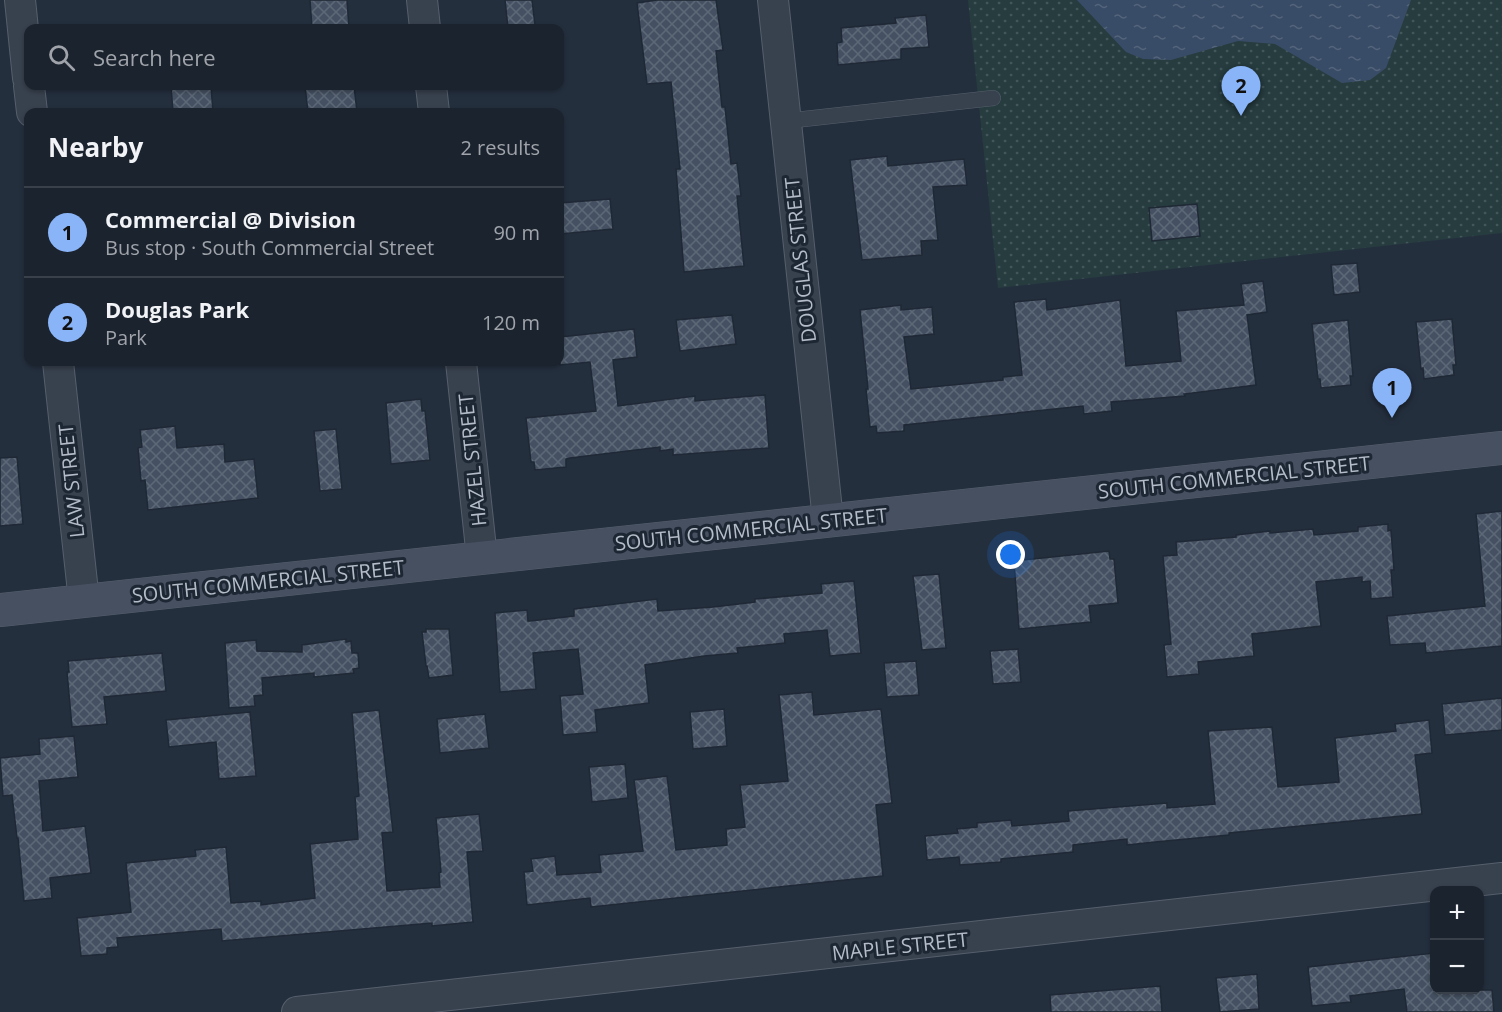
<!DOCTYPE html>
<html lang="en">
<head>
<meta charset="utf-8">
<style>
	body { margin:0; font-family:"Open Sans",sans-serif; background:#282f3a; color:#f1f3f6 }
	.controls { position:absolute; right:18px; bottom:18px; display:grid; overflow:hidden; border-radius:12px; box-shadow:0 2px 4px #0004 }
	.controls button { width:54px; height:54px; display:grid; place-items:center; padding:0; border:0; border-bottom:2px solid #39404a; background:#1b232e; color:#f1f3f6; font:30px sans-serif }
	.you { position:absolute; left:1011px; top:555px; width:21px; height:21px; margin:-15px; border:4px solid #fff; border-radius:50%; background:#1a73e8; box-shadow:0 0 0 9px #1a73e833 }
	.badge { display:grid; place-items:center; width:39px; height:39px; border-radius:50%; background:#8ab4f8; color:#111; font-size:20px; font-weight:700 }
	.pin { position:absolute; translate:-50% -50px; filter:drop-shadow(0 2px 3px #0008) }
	.pin::after { content:''; position:absolute; top:32px; width:21px; height:18px; background:inherit; clip-path:polygon(0 0,100% 0,50% 100%) }
	.list { margin:0; padding:0; list-style:none }
	h2 { display:flex; justify-content:space-between; align-items:center; height:78px; margin:0; padding:0 24px; font-size:26px }
	h2 small { font-size:20px; font-weight:400; color:#a0a4aa }
	.list li { display:grid; grid-template-columns:39px 1fr auto; gap:18px; align-items:center; box-sizing:border-box; height:90px; padding:0 24px; border-top:2px solid #39404a }
	.list b { display:block; font-size:22px; white-space:nowrap }
	.list p { margin:0; font-size:20px; white-space:nowrap; color:#a0a4aa }
	.list em { font-size:20px; font-style:normal; color:#a0a4aa }
	.icon { flex:none; width:33px; height:33px; fill:none; stroke:currentColor; stroke-width:2; stroke-linecap:round; stroke-linejoin:round }
	.map { position:relative; flex:none; width:1502px; height:1012px; overflow:hidden }
	.search { position:absolute; background:#1b232e; box-shadow:0 2px 4px #0004; left:24px; top:24px; width:540px; height:66px; display:flex; align-items:center; gap:15px; box-sizing:border-box; padding:0 21px; border-radius:12px; color:#a0a4aa; font-size:22px }
	.panel { position:absolute; background:#1b232e; box-shadow:0 2px 4px #0004; left:24px; top:108px; width:540px; height:258px; border-radius:12px }
	.map>svg:first-child { display:block }
</style>
</head>
<body>
<div class="map">
<svg width="1502" height="1012" viewBox="0 0 1502 1012">
	<defs>
		<pattern id="grass-dots" width="8" height="8" patternUnits="userSpaceOnUse" patternTransform="scale(1.5)"><rect width="8" height="8" fill="#263c3f"/><path d="M2 2h.1M6 6h.1" fill="none" stroke="#435659" stroke-width="1.8" stroke-linecap="round"/></pattern>
		<pattern id="water-ripples" width="26" height="14" patternUnits="userSpaceOnUse" patternTransform="scale(1.5)"><rect width="26" height="14" fill="#394c67"/><path d="M2 4q2-2 4 0t4 0M15 11q2-2 4 0t4 0" fill="none" stroke="#53647b"/></pattern>
		<pattern id="building-cross-hatch" width="8" height="8" patternUnits="userSpaceOnUse" patternTransform="scale(1.5)"><rect width="8" height="8" fill="#455162"/><path d="M0 0l8 8M0 8l8-8" fill="none" stroke="#5d6877"/></pattern>
	</defs>
	<rect width="100%" height="100%" fill="#242f3e"/>
	<path fill="url(#grass-dots)" d="M968,0H1502V233L998,288Z"/>
	<path fill="url(#water-ripples)" d="M1077,0H1411L1386,68L1370,80L1342,83L1275,44L1238,41L1171,60L1143,59L1126,52Z"/>
	<path fill="url(#building-cross-hatch)" stroke="#1f2835" stroke-width="1.5" d="M310,0H347L349,28H312Z
		M505,0H532L535,25L508,28Z
		M657,0H716L723,50L716,51L722,107H725L731,164L737,163L741,196H737L744,266L684,272L676,169H680L671,82L647,84L637,3Z
		M926,15L929,47L901,49V59L838,65L837,43L842,42L841,28L896,23L895,18Z
		M171,86H211L213,112H173Z
		M305,86H354L357,112H308Z
		M887,156L888,166L964,159L967,185L933,187L938,240L921,241L922,255L862,260L850,160Z
		M610,199L613,229L560,234V203Z
		M1197,204L1200,236L1152,241L1149,208Z
		M1357,263L1360,292L1334,295L1331,265Z
		M1263,281L1267,312L1247,315L1256,385L1184,394L1185,396L1111,402L1112,411L1084,414L1083,406L904,425V431L877,433L876,426L870,427L866,389H868L860,310L901,305V310L932,307L934,334L904,337L911,389L1003,380V377L1022,375L1014,302L1046,299L1047,310L1120,300L1126,366L1181,361L1176,311L1244,305L1241,284Z
		M732,315L736,344L680,351L676,320Z
		M1452,319L1456,365H1453L1454,375L1424,379L1423,368L1421,369L1416,322Z
		M1348,320L1353,376H1350L1351,385L1321,388L1320,379H1318L1312,324Z
		M634,329L637,357L613,360L618,406L695,396V401L765,395L769,448L673,455V449L660,451V447L570,458L566,459V467L535,470L534,462H531L526,418L596,411L590,362L560,365V337Z
		M421,399L422,411H425L430,460L391,464L386,403Z
		M175,426L177,448L224,444L225,462L254,459L258,498L148,510L145,480L141,481L138,448L142,447L140,430Z
		M336,429L342,489L320,491L314,431Z
		M17,457L23,524L0,526V458Z
		M1502,511V646L1426,653L1425,643L1390,645L1387,616L1485,606L1476,514Z
		M1388,524V531L1391,530L1394,570H1391L1393,597L1371,599L1370,581L1362,582V577L1316,582L1321,626L1252,634L1254,656L1198,662L1199,674L1167,677L1164,645L1171,644L1163,556L1177,555L1176,542L1236,537V535L1270,531V533L1313,529L1314,535L1358,531V527Z
		M1109,551L1110,559H1114L1118,603L1089,606L1091,622L1019,629L1014,561Z
		M939,574L946,648L922,650L913,576Z
		M854,581L861,653L830,656L827,630L784,634L785,643L737,648L738,653L704,656L645,665L649,703L595,710L597,732L563,735L560,696L583,694L578,649L533,653L536,689L500,692L495,613L527,610L528,621H530L574,616V609L657,599L658,611L713,607L755,602V599L822,593L821,584Z
		M426,629H449L453,675L429,678L427,666H426L422,632H426Z
		M346,639V642L351,641L352,653H358L359,668L353,669L354,673L314,677V673L262,678L263,695L254,696L255,706L229,708L225,643L256,640L257,651L302,652V645Z
		M1018,649L1021,682L993,684L990,651Z
		M162,653L166,691L104,697L107,724L72,727L67,672H69L68,661Z
		M916,661L919,695L887,697L884,663Z
		M812,692L814,715L881,709L892,803L876,805L883,876L591,907L590,898L527,905L524,872L533,871L531,859L555,856L557,875L601,872L599,855L643,851L634,780L667,776L676,850L727,845L726,829L745,827L740,785L788,781L779,695Z
		M1502,698V730L1445,735L1442,704Z
		M724,709L727,746L693,749L690,712Z
		M379,710L393,832L382,833L387,891L440,887L439,873L441,872L436,818L479,814L483,851L467,852L473,922L432,926V923L222,941L221,929L117,938L118,947L107,948V954L81,956L77,918L131,912L126,863L196,856L195,850L226,847L231,903L261,901V905L315,898L310,844L358,839L355,797L359,796L352,713Z
		M250,712L256,776L219,779L216,742L169,747L166,720Z
		M485,714L489,748L440,753L437,719Z
		M1429,720L1432,753L1415,755L1422,814L1229,833V835L1155,842L1127,845V839L1073,845V852L1001,859V862L960,865L959,857L927,860L925,836L958,833L957,829L977,827V823L1011,820L1012,826L1069,821L1068,811L1167,803V808L1215,804L1208,731L1272,727L1278,787L1339,782L1335,738L1396,731L1395,724Z
		M74,736L78,777L39,781L43,831L85,826L91,873L50,878L52,898L24,901L18,838H17L12,795L3,796L0,758L40,754L39,739Z
		M625,764L628,798L592,802L589,767Z
		M1434,953V990H1492L1494,1012H1407L1404,989L1350,996L1351,1002L1312,1006L1308,967Z
		M1257,974L1259,1009L1220,1012L1216,978Z
		M1160,986L1162,1012H1051L1050,995Z"/>
	<g fill="none" stroke-linecap="round" stroke-linejoin="round">
		<defs>
			<path id="service" d="M786,121L993,98"/>
			<path id="minor" d="M20,0L28,78
				M422,0L425,28
				M773,0L828,520
				M29,86L32,112
				M431,86L434,112
				M58,362L84,601
				M461,362L482,558
				M297,1012L1502,878"/>
			<path id="secondary" d="M0,610L1502,448"/>
		</defs>
		<use href="#service" stroke="#565f6c" stroke-width="16"/>
		<use href="#minor" stroke="#565f6c" stroke-width="32"/>
		<use href="#secondary" stroke="#565f6c" stroke-width="34"/>
		<use href="#service" stroke="#38414e" stroke-width="15"/>
		<use href="#minor" stroke="#38414e" stroke-width="30"/>
		<use href="#secondary" stroke="#465061" stroke-width="33"/>
	</g>
	<g text-anchor="middle" dominant-baseline="central" stroke-width="6" stroke-linejoin="round" paint-order="stroke">
		<g font-size="20" fill="#b4bcc9" stroke="#1d2633">
			<text transform="translate(800 260) rotate(-96)">DOUGLAS STREET</text>
			<text transform="translate(472 460) rotate(-96)">HAZEL STREET</text>
			<text transform="translate(1234 477) rotate(-6)">SOUTH COMMERCIAL STREET</text>
			<text transform="translate(71 481) rotate(-96)">LAW STREET</text>
			<text transform="translate(751 529) rotate(-6)">SOUTH COMMERCIAL STREET</text>
			<text transform="translate(268 581) rotate(-6)">SOUTH COMMERCIAL STREET</text>
			<text transform="translate(900 946) rotate(-6)">MAPLE STREET</text>
		</g>
	</g>
</svg>
<div class="controls">
<button>+</button>
<button>−</button>
</div>
<div class="you"></div>
<div class="pin badge" style="left:1392px;top:418px">1</div>
<div class="pin badge" style="left:1241px;top:116px">2</div>
<div class="search"><svg class="icon" aria-label="search" viewBox="0 0 24 24"><circle cx="10" cy="10" r="6"/><path d="M15 15l6 6"/></svg>Search here</div>
<section class="panel">
<h2>Nearby<small>2 results</small></h2>
<ul class="list">
<li><span class="badge">1</span><div><b>Commercial @ Division</b><p>Bus stop · South Commercial Street</p></div><em>90 m</em></li>
<li><span class="badge">2</span><div><b>Douglas Park</b><p>Park</p></div><em>120 m</em></li>
</ul>
</section>
</div>
</body>
</html>
